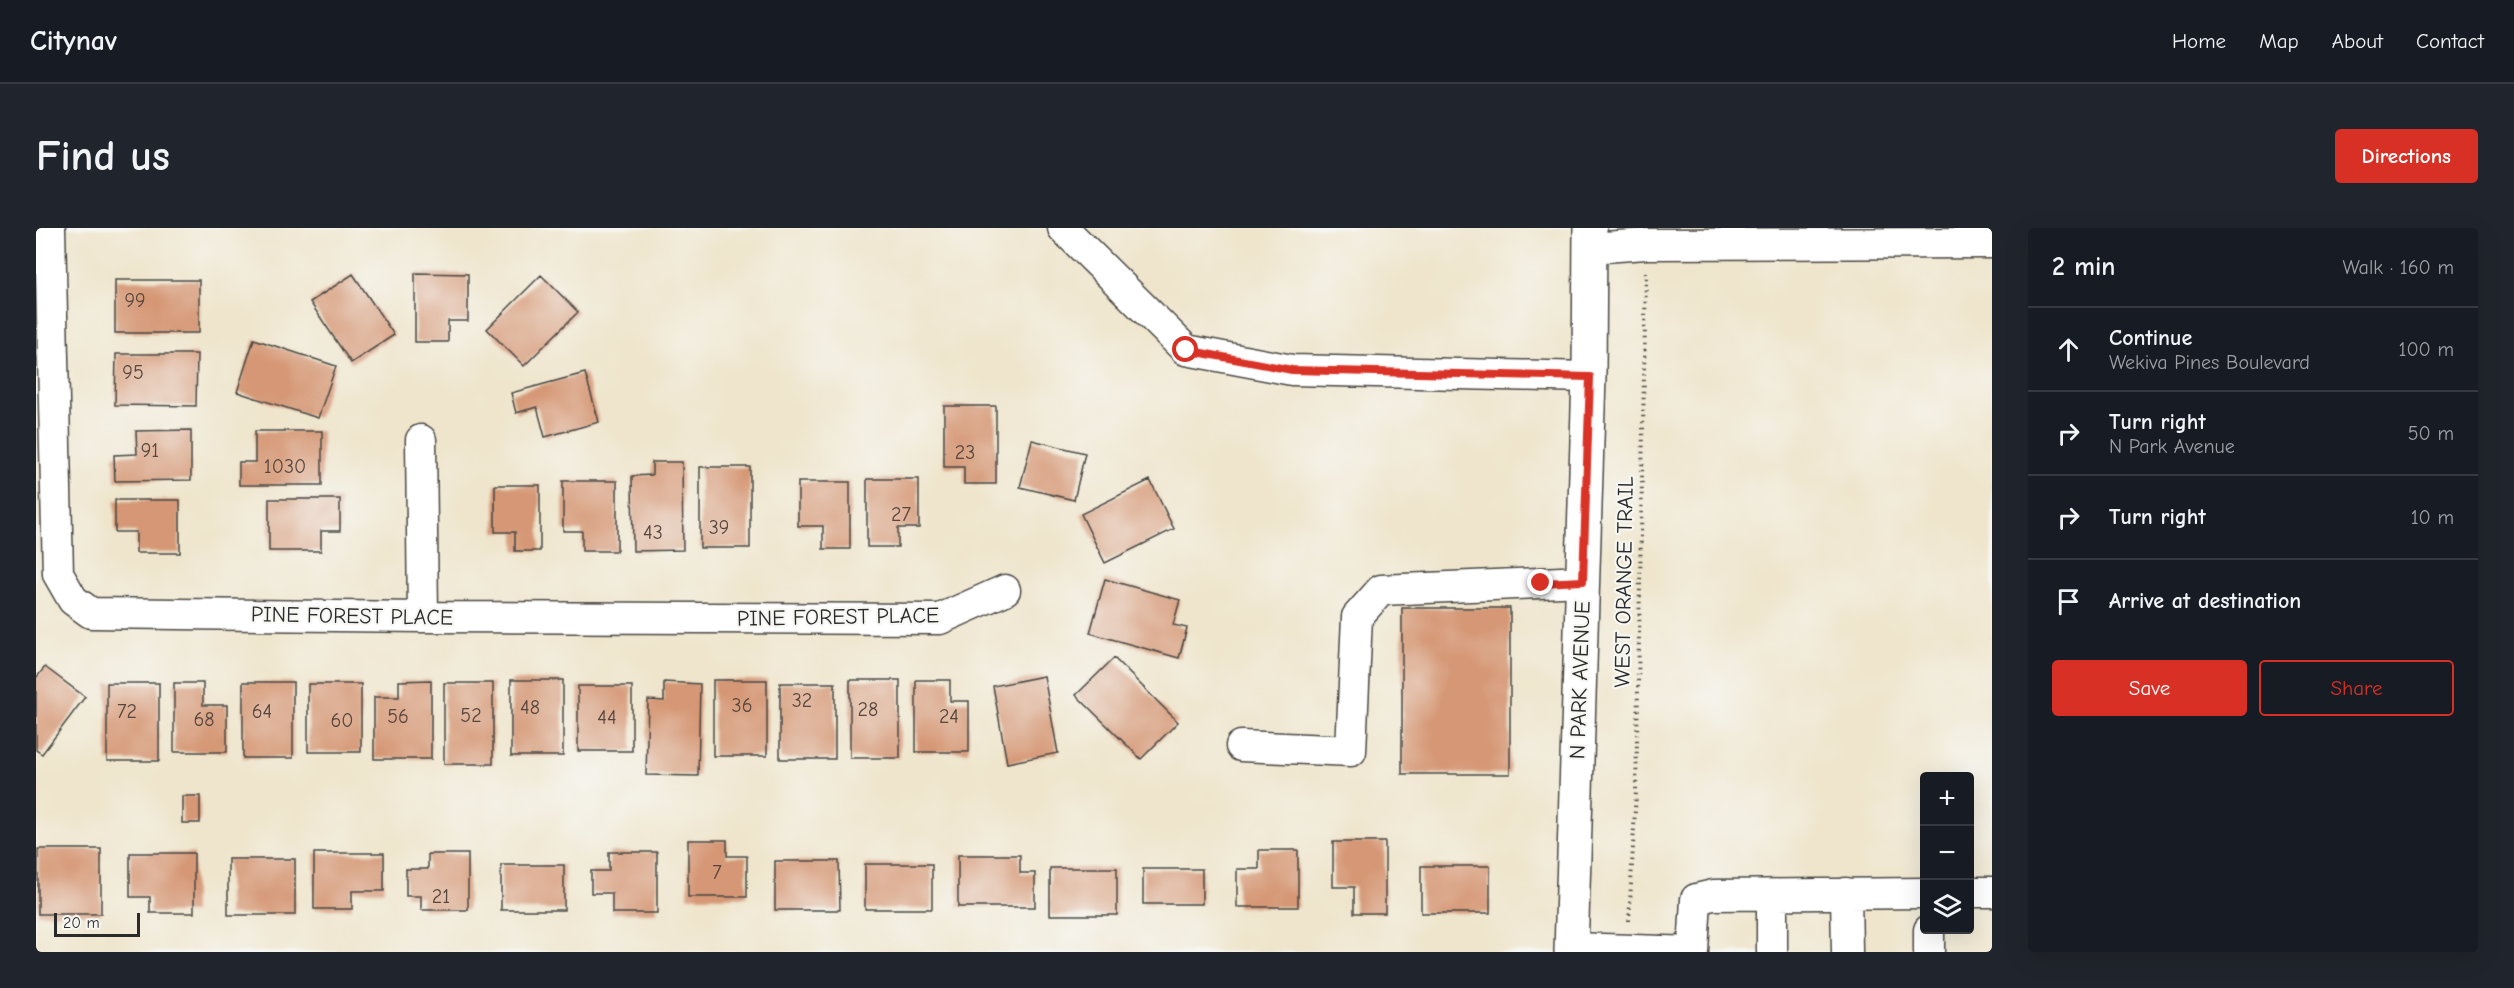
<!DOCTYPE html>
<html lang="en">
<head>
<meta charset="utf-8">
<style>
	body { margin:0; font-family:"Comic Neue",sans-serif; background:#20242c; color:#f1f3f6 }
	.controls { position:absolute; right:18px; bottom:18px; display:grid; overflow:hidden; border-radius:6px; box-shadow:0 6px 24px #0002 }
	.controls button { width:54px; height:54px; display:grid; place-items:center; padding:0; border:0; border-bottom:2px solid #363941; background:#171b24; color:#f1f3f6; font:30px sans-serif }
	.scale { position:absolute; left:18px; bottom:15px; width:86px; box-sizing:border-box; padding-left:6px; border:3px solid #2b2b2b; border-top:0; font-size:16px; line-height:21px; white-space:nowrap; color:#2b2b2b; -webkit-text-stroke:4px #f6f6f2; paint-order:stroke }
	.stop { position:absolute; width:18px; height:18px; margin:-14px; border:4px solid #d93025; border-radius:50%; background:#fff }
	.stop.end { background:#d93025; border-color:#fff; box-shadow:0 2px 6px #0008 }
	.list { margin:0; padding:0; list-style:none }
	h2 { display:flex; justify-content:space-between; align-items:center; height:78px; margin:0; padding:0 24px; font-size:26px }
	h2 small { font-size:20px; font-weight:400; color:#9ea1a6 }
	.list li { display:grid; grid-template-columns:39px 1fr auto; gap:18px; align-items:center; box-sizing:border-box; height:84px; padding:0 24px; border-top:2px solid #363941 }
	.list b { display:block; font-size:22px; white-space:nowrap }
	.list p { margin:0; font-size:20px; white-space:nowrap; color:#9ea1a6 }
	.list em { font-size:20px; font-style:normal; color:#9ea1a6 }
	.actions { display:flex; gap:12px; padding:18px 24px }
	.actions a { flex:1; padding:14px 0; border:2px solid #d93025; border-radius:6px; text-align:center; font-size:21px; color:#d93025 }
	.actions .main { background:#d93025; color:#fff }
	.icon { flex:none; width:33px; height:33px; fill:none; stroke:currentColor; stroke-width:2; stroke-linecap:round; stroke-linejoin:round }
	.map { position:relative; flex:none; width:1956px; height:724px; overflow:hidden; border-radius:6px }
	header { display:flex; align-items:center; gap:36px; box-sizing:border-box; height:84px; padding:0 30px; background:#171b24; border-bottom:2px solid #363941 }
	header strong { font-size:28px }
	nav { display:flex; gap:33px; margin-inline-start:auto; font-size:21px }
	.intro { display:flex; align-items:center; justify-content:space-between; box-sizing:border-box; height:144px; padding:0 36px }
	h1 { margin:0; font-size:42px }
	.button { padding:15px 27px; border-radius:6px; background:#d93025; color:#fff; font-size:21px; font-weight:700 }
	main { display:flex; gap:36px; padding:0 36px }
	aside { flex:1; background:#171b24; border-radius:6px; box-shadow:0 6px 24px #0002 }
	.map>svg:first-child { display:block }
</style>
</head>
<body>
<header>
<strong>Citynav</strong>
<nav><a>Home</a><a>Map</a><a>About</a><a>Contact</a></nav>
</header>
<div class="intro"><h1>Find us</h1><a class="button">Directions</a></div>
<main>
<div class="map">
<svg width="1956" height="724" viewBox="0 0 1956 724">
	<rect width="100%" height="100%" fill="#f6f6f2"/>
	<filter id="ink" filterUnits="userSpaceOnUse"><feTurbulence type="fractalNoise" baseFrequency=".0167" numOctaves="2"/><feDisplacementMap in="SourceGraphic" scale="12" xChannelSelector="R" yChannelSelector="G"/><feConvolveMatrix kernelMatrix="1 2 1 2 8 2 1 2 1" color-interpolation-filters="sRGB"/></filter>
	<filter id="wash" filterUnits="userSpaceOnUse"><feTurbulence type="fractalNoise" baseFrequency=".008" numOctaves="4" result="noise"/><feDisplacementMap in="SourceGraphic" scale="24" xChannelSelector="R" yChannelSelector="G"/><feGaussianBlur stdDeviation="1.35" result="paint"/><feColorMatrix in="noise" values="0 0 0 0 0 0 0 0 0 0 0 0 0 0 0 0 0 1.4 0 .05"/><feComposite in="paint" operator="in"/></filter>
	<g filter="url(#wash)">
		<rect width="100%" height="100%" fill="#efe5cc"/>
		<g id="blocks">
			<path fill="#d59775" d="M379,45L432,46V93H412V114H379Z
				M317,46L358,107L315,135L274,74Z
				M505,47L542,84L488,138L451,101Z
				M79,52H163V105H79Z
				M218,111L300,138L282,190L201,164Z
				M80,126H161L160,178L79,177Z
				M549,145L563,194L509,209L501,179L480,185L475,165Z
				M908,178H960V256H928V239H908Z
				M155,202V252L79,253L78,227L101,226L100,203Z
				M219,203H286V257H203V234H219Z
				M996,212L1049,225L1038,272L984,259Z
				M616,234H646L647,322L597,323L596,248L616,247Z
				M664,239H714V320H664Z
				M831,251H883V300H862V319H831Z
				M1114,252L1138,301L1069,335L1045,286Z
				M527,253H581V323H546V303H527Z
				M762,254H814V321H787V298H762Z
				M459,257H504V323H479V304H459Z
				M233,271H304V303H285V323H233Z
				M79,272H144V325H100V304H79Z
				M1069,351L1144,372L1137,397L1151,400L1143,430L1054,405Z
				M1366,380H1474V546H1366Z
				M1078,430L1142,494L1105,531L1040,467Z
				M9,439L49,469L6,526L0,522V450Z
				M1008,448L1022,525L971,535L957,458Z
				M395,452V531H338V469H363V453Z
				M475,452H527V528H475Z
				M677,452H731V528H677Z
				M814,452H864V530H814Z
				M880,452H914V473H933V524H880Z
				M207,454H257V530H207Z
				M628,454L664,456L662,548L610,547L612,472L628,473Z
				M71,455H123V533H71Z
				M138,455H167V477H191V524H138Z
				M408,455H457V536H408Z
				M744,455H799V531H744Z
				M272,456H325V524H272Z
				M542,458H596V523H542Z
				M146,568H164V595H146Z
				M652,612H691V628H711V669H652Z
				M1297,614H1349V685H1318V659H1297Z
				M2,621H65V686H2Z
				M1223,622H1262V679H1201V641H1223Z
				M573,624H621V685H576V665H555V643H573Z
				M94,625H158V685H114V669H94Z
				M278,625H348V663H316V681H278Z
				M392,626H432V682H385V668H370V641H392Z
				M922,627H984V645H999V679H922Z
				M192,631H259V687H192Z
				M739,633H803L804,682H739Z
				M829,636H896V681H829Z
				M465,637H528V682H465Z
				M1385,638H1454V685H1385Z
				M1014,640H1081V687H1014Z
				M1107,641H1166V676H1107Z"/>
		</g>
	</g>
	<g filter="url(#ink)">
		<use href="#blocks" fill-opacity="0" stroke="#484743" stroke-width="1.5"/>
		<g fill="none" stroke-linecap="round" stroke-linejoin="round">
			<defs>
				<path id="minor" d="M14,0L22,346L37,372L55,385L387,389L904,391L969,362
					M1027,0L1150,122L1256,142L1553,149
					M1554,20L1610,16L1956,15
					M385,212L387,389
					M1205,518L1315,523L1321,389L1345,362L1547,353
					M1934,664H1956
					M1810,665L1811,724
					M1736,667V724
					M1893,702V724
					M1536,720L1657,724
					M1657,724L1660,671L1677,667L1888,665"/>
				<path id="major" d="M1535,724L1553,149L1554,0"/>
			</defs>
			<use href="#minor" stroke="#484743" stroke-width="33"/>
			<use href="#major" stroke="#484743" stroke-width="36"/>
			<path stroke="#484743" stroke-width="4" stroke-dasharray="1.5 4.5" stroke-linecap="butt" d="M1593,693L1600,563L1610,44"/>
			<use href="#minor" stroke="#fff" stroke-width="30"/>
			<use href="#major" stroke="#fff" stroke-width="33"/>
		</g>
	</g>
	<g fill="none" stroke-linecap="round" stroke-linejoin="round" filter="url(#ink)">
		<path stroke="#d93025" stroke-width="8" d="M1150,122L1256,142L1554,149L1547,353L1505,355"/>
	</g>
	<g text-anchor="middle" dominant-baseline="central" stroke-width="4.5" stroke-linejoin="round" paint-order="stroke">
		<g font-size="20" fill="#56463e">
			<text x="99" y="72">99</text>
			<text x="97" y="144">95</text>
			<text x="114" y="222">91</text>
			<text x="929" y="224">23</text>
			<text x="249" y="238">1030</text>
			<text x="865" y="286">27</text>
			<text x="683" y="299">39</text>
			<text x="617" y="304">43</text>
			<text x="766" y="472">32</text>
			<text x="706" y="477">36</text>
			<text x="494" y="479">48</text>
			<text x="832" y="481">28</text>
			<text x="91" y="483">72</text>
			<text x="226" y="483">64</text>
			<text x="435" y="487">52</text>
			<text x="362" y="488">56</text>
			<text x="913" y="488">24</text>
			<text x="571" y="489">44</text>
			<text x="168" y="491">68</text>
			<text x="306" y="492">60</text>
			<text x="681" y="644">7</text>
			<text x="405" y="668">21</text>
		</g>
		<g font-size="22" fill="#2b2b2b" stroke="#f6f6f2">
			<text transform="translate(1588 354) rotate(-89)">WEST ORANGE TRAIL</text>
			<text transform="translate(316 388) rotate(1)">PINE FOREST PLACE</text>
			<text transform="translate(802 389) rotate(-1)">PINE FOREST PLACE</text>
			<text transform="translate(1544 452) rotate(-88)">N PARK AVENUE</text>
		</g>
	</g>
</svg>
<div class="controls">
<button>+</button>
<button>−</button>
<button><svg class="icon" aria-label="layers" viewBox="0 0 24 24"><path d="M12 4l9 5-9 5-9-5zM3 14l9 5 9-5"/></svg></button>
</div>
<div class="scale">20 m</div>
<div class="stop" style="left:1150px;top:122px"></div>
<div class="stop end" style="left:1505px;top:355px"></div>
</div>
<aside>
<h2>2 min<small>Walk · 160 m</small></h2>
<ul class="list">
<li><svg class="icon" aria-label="ahead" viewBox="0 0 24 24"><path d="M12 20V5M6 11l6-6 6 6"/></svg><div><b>Continue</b><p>Wekiva Pines Boulevard</p></div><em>100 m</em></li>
<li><svg class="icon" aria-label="right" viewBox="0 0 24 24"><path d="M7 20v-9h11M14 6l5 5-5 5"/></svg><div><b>Turn right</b><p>N Park Avenue</p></div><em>50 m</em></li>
<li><svg class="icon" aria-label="right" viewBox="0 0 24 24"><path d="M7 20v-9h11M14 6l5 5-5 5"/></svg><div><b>Turn right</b></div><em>10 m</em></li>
<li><svg class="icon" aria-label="arrive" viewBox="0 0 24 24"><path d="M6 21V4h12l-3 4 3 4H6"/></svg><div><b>Arrive at destination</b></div></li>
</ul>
<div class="actions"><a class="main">Save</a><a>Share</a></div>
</aside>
</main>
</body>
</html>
